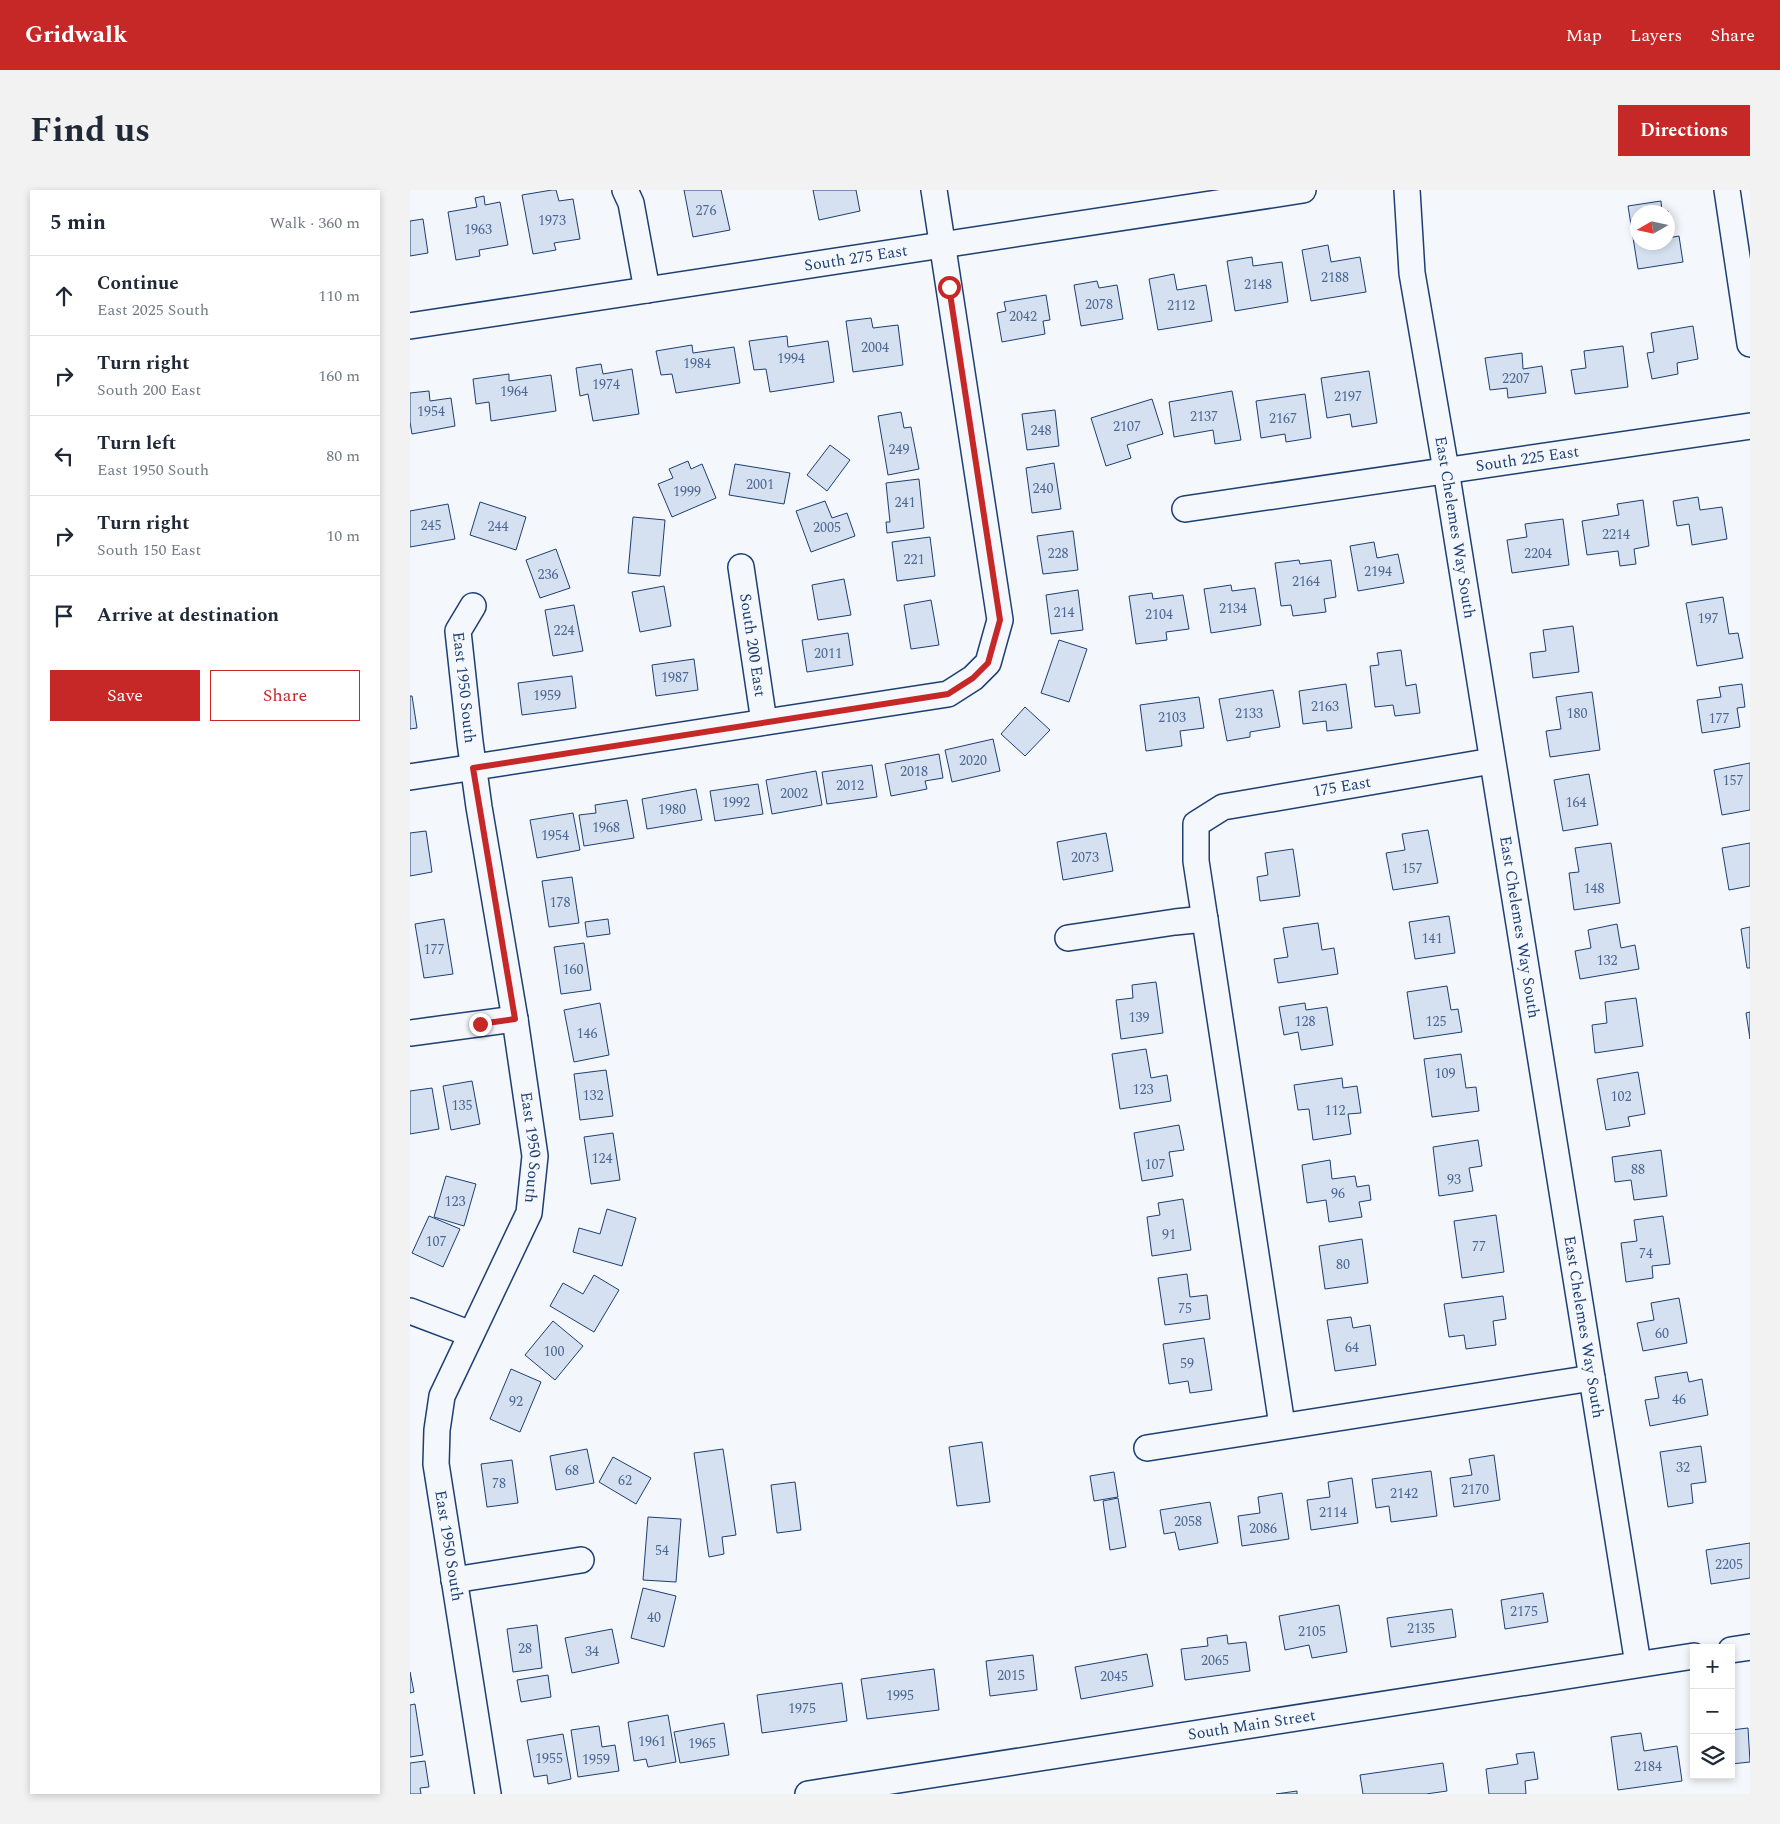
<!DOCTYPE html>
<html lang="en">
<head>
<meta charset="utf-8">
<style>
	body { margin:0; font-family:Spectral,serif; background:#f2f2f3; color:#1f2937 }
	.controls { position:absolute; right:15px; bottom:15px; display:grid; overflow:hidden; border-radius:0px; box-shadow:0 2px 8px #0003 }
	.controls button { width:45px; height:45px; display:grid; place-items:center; padding:0; border:0; border-bottom:1px solid #e0e1e3; background:#fff; color:#1f2937; font:25px sans-serif }
	.compass { position:absolute; left:1220px; top:15px; width:45px; height:45px; border-radius:50%; background:#fff; box-shadow:0 2px 8px #0003; rotate:261deg }
	.stop { position:absolute; width:15px; height:15px; margin:-11px; border:4px solid #c62828; border-radius:50%; background:#fff }
	.stop.end { background:#c62828; border-color:#fff; box-shadow:0 1px 5px #0008 }
	.list { margin:0; padding:0; list-style:none }
	h2 { display:flex; justify-content:space-between; align-items:center; height:65px; margin:0; padding:0 20px; font-size:21px }
	h2 small { font-size:16px; font-weight:400; color:#747a83 }
	.list li { display:grid; grid-template-columns:32px 1fr auto; gap:15px; align-items:center; box-sizing:border-box; height:80px; padding:0 20px; border-top:1px solid #e0e1e3 }
	.list b { display:block; font-size:19px; white-space:nowrap }
	.list p { margin:0; font-size:16px; white-space:nowrap; color:#747a83 }
	.list em { font-size:16px; font-style:normal; color:#747a83 }
	.actions { display:flex; gap:10px; padding:15px 20px }
	.actions a { flex:1; padding:11px 0; border:1px solid #c62828; border-radius:0px; text-align:center; font-size:18px; color:#c62828 }
	.actions .main { background:#c62828; color:#fff }
	.icon { flex:none; width:28px; height:28px; fill:none; stroke:currentColor; stroke-width:2; stroke-linecap:round; stroke-linejoin:round }
	.map { position:relative; flex:none; width:1340px; height:1604px; overflow:hidden; border-radius:0px }
	header { display:flex; align-items:center; gap:30px; box-sizing:border-box; height:70px; padding:0 25px; background:#c62828; color:#fff }
	header strong { font-size:24px }
	nav { display:flex; gap:28px; margin-inline-start:auto; font-size:18px }
	.intro { display:flex; align-items:center; justify-content:space-between; box-sizing:border-box; height:120px; padding:0 30px }
	h1 { margin:0; font-size:35px }
	.button { padding:12px 22px; border-radius:0px; background:#c62828; color:#fff; font-size:18px; font-weight:700 }
	main { display:flex; gap:30px; padding:0 30px }
	aside { flex:1; background:#fff; border-radius:0px; box-shadow:0 2px 8px #0003 }
	.map>svg:first-child { display:block }
</style>
</head>
<body>
<header>
<strong>Gridwalk</strong>
<nav><a>Map</a><a>Layers</a><a>Share</a></nav>
</header>
<div class="intro"><h1>Find us</h1><a class="button">Directions</a></div>
<main>
<aside>
<h2>5 min<small>Walk · 360 m</small></h2>
<ul class="list">
<li><svg class="icon" aria-label="ahead" viewBox="0 0 24 24"><path d="M12 20V5M6 11l6-6 6 6"/></svg><div><b>Continue</b><p>East 2025 South</p></div><em>110 m</em></li>
<li><svg class="icon" aria-label="right" viewBox="0 0 24 24"><path d="M7 20v-9h11M14 6l5 5-5 5"/></svg><div><b>Turn right</b><p>South 200 East</p></div><em>160 m</em></li>
<li><svg class="icon" aria-label="left" viewBox="0 0 24 24"><path d="M17 20v-9H6M10 6l-5 5 5 5"/></svg><div><b>Turn left</b><p>East 1950 South</p></div><em>80 m</em></li>
<li><svg class="icon" aria-label="right" viewBox="0 0 24 24"><path d="M7 20v-9h11M14 6l5 5-5 5"/></svg><div><b>Turn right</b><p>South 150 East</p></div><em>10 m</em></li>
<li><svg class="icon" aria-label="arrive" viewBox="0 0 24 24"><path d="M6 21V4h12l-3 4 3 4H6"/></svg><div><b>Arrive at destination</b></div></li>
</ul>
<div class="actions"><a class="main">Save</a><a>Share</a></div>
</aside>
<div class="map">
<svg width="1340" height="1604" viewBox="0 0 1340 1604">
	<rect width="100%" height="100%" fill="#f4f7fb"/>
	<path fill="#d5e0f0" stroke="#1d3f73" d="M142,0H146L149,11L163,9L170,49L144,53L146,60L123,64L112,5Z
		M274,0H311L320,40L283,47Z
		M403,0H446L450,21L409,30Z
		M74,6L75,15L90,12L98,55L69,60L70,66L46,70L38,22L67,17L65,8Z
		M1251,11L1252,22L1258,21L1261,41L1258,42V22H1228V52H1258V48L1269,46L1273,72L1228,79L1218,16Z
		M13,29L18,63L0,66V31Z
		M918,55L921,72L950,67L956,102L901,111L892,60Z
		M842,67L843,76L872,72L878,112L825,121L817,71Z
		M764,84L767,100L796,95L802,131L748,140L739,89Z
		M687,91L689,98L707,95L713,129L671,136L664,95Z
		M636,105L640,130L633,131L635,144L592,152L587,123L596,121L594,112Z
		M461,128L463,138L488,135L493,175L443,182L436,131Z
		M1283,136L1288,169L1267,173L1268,184L1242,189L1237,163L1244,162L1241,143Z
		M377,146L378,157L418,151L424,192L360,202L356,179L344,180L339,151Z
		M282,155L283,163L324,157L330,193L266,203L262,184L251,185L246,161Z
		M1213,156L1218,197L1165,204L1161,180L1176,178L1174,161Z
		M1112,163L1113,179L1132,176L1136,203L1098,208L1097,198L1080,200L1075,168Z
		M191,174L193,184L222,179L229,224L183,231L178,204L170,206L166,178Z
		M959,181L967,233L942,237L940,224L917,228L911,188Z
		M99,184V191L141,185L146,221L81,231L79,212L66,214L63,189Z
		M19,201L20,211L41,208L45,236L2,244L0,232V203Z
		M822,201L831,250L805,254L803,240L764,247L759,212Z
		M895,204L901,248L876,252L875,244L851,248L846,211Z
		M742,209L753,244L717,255L721,268L696,276L681,228Z
		M645,220L649,256L617,260L612,224Z
		M491,222L494,238L501,237L509,279L478,285L468,226Z
		M420,255L440,270L417,301L397,285Z
		M278,271L281,279L292,274L306,308L262,327L248,294L263,288L259,279Z
		M644,273L651,319L622,323L616,278Z
		M325,274L380,283L374,314L319,305Z
		M509,289L514,338L477,343L476,332H480L476,293Z
		M1288,307L1290,320L1312,317L1317,349L1282,355L1279,334L1267,336L1263,311Z
		M1233,310L1239,356L1224,359L1226,374L1210,376L1208,361L1177,365L1172,331L1209,325L1207,314Z
		M415,311L422,328L437,323L445,346L401,362L386,321Z
		M70,312L116,327L106,360L60,345Z
		M38,314L45,349L0,357V321Z
		M223,327L255,330L250,386L218,383Z
		M1153,329L1159,375L1102,383L1097,350L1117,347L1115,334Z
		M663,341L668,380L633,384L627,346Z
		M520,347L525,386L487,391L482,352Z
		M964,352L967,368L988,364L994,393L948,401L940,356Z
		M146,359L160,398L130,408L116,370Z
		M889,370L890,374L921,370L926,407L914,409L916,422L883,426L881,415L871,416L865,373Z
		M434,389L441,425L408,430L402,395Z
		M821,395L822,401L845,398L851,435L801,443L794,399Z
		M254,396L261,436L230,442L222,402Z
		M668,400L673,440L641,444L636,405Z
		M742,403L743,409L773,405L779,439L756,442L757,450L726,454L719,406Z
		M1313,407L1319,444L1328,443L1333,468L1287,476L1276,413Z
		M521,410L529,455L501,459L494,415Z
		M164,415L173,461L143,466L135,420Z
		M1163,436L1169,482L1123,488L1120,463L1136,461L1133,440Z
		M438,443L443,475L397,482L392,450Z
		M649,450L677,459L659,512L631,503Z
		M991,460L996,496L1006,494L1010,523L985,526L983,515L965,517L960,476L969,475L967,463Z
		M284,469L288,500L246,506L242,475Z
		M162,486L166,518L112,525L108,493Z
		M936,494L942,538L917,541L916,531L893,534L889,501Z
		M1332,494L1335,517L1327,518L1330,537L1292,543L1287,510L1311,507L1309,497Z
		M863,500L870,537L840,542V547L817,551L809,509Z
		M1182,502L1190,560L1140,567L1136,541L1151,539L1146,507Z
		M0,506H2L7,538L0,539Z
		M789,507L794,538L770,541L772,556L736,561L730,515Z
		M615,517L640,540L615,566L591,544Z
		M583,549L590,581L542,592L535,560Z
		M529,564L533,588L515,591L517,599L481,606L475,574Z
		M1340,573V620L1312,625L1304,580Z
		M462,575L467,607L417,614L412,582Z
		M406,581L412,615L362,624L356,590Z
		M1179,584L1188,635L1153,641L1144,590Z
		M348,594L353,624L305,631L300,601Z
		M286,599L292,630L237,639L232,609Z
		M217,610L224,648L174,656L169,625L186,623L185,615Z
		M163,623L170,660L127,668L120,630Z
		M1018,640L1028,693L983,700L976,663L995,660L992,644Z
		M16,641L22,682L0,686V643Z
		M696,643L703,681L653,690L647,652Z
		M1201,653L1210,713L1164,720L1159,683L1169,682L1165,658Z
		M1340,653V696L1319,700L1312,658Z
		M883,659L890,706L850,711L847,687L858,685L855,663Z
		M162,687L169,733L139,737L132,691Z
		M1039,726L1045,763L1005,769L999,732Z
		M34,729L43,784L14,788L5,734Z
		M198,729L200,744L177,747L175,732Z
		M908,733L912,760L924,758L928,784L868,793L864,769L878,767L873,738Z
		M1207,734L1211,758L1225,755L1229,779L1170,789L1165,761L1181,758L1178,740Z
		M1340,737V778H1337L1331,739Z
		M174,753L181,800L151,804L144,757Z
		M746,792L753,843L711,849L706,810L723,808L722,795Z
		M1037,796L1041,820L1048,819L1052,842L1004,849L997,802Z
		M1226,808L1233,856L1185,863L1182,835L1197,833L1195,812Z
		M190,813L199,865L164,872L154,820Z
		M895,813L896,820L917,817L923,855L891,860L888,842L874,845L869,817Z
		M1340,822V849L1336,823Z
		M736,859L741,888L757,885L761,911L710,919L702,864Z
		M1051,864L1056,898L1066,897L1069,921L1022,927L1014,869Z
		M196,880L203,926L170,930L164,884Z
		M1228,882L1235,924L1218,927L1220,936L1196,940L1187,889Z
		M932,888L933,898L947,896L951,923L938,924L941,944L903,950L899,919L888,920L884,895Z
		M62,891L70,934L41,940L33,896Z
		M22,898L29,939L0,944V901Z
		M769,935L774,960L759,962L763,986L732,991L724,943Z
		M203,943L210,990L181,994L174,947Z
		M1068,950L1072,976L1059,978L1063,1001L1029,1006L1023,957Z
		M1251,960L1257,1006L1224,1010L1221,990L1205,992L1202,967Z
		M920,970L922,989L945,986L947,997L959,995L961,1010L949,1012L952,1027L919,1032L916,1010L897,1013L892,975Z
		M36,986L66,994L54,1036L24,1027Z
		M773,1009L781,1060L742,1066L737,1027L750,1025L748,1013Z
		M197,1019L226,1028L212,1076L163,1062L169,1038L190,1044Z
		M1086,1025L1094,1082L1052,1088L1044,1031Z
		M19,1026L50,1039L33,1077L2,1063Z
		M1253,1026L1260,1074L1242,1076L1243,1088L1216,1092L1211,1053L1227,1051L1224,1030Z
		M952,1049L958,1093L915,1099L909,1056Z
		M777,1084L780,1107L797,1105L800,1129L755,1135L748,1088Z
		M184,1085L209,1100L184,1142L140,1116L153,1093L173,1104Z
		M1093,1106L1096,1129L1083,1131L1086,1155L1056,1159L1054,1145L1039,1147L1034,1114Z
		M1269,1108L1277,1153L1233,1161L1227,1133L1244,1130L1241,1113Z
		M941,1127L943,1138L960,1135L966,1175L925,1181L917,1130Z
		M143,1131L173,1156L145,1190L115,1165Z
		M794,1148L802,1200L780,1203L778,1191L759,1194L753,1154Z
		M101,1179L131,1192L110,1242L80,1229Z
		M1277,1182L1279,1192L1292,1189L1298,1225L1240,1236L1235,1210L1249,1208L1245,1187Z
		M572,1252L580,1312L547,1316L539,1257Z
		M1291,1256L1296,1292L1281,1294L1283,1313L1258,1317L1250,1262Z
		M177,1259L184,1293L146,1300L140,1266Z
		M313,1259L326,1345L312,1347L314,1364L299,1367L284,1263Z
		M1084,1265L1090,1310L1044,1317L1040,1288L1062,1285L1059,1269Z
		M203,1267L241,1288L226,1314L189,1292Z
		M102,1270L108,1313L77,1317L71,1274Z
		M1021,1281L1027,1326L981,1332L979,1316L966,1318L962,1289Z
		M704,1282L708,1307L684,1311L680,1286Z
		M942,1288L948,1333L901,1340L897,1310L920,1307L918,1292Z
		M385,1292L391,1340L367,1343L361,1295Z
		M872,1303L879,1349L832,1356L828,1326L850,1323L848,1307Z
		M708,1308L716,1357L700,1360L693,1311Z
		M800,1312L808,1353L769,1360L765,1342L754,1344L750,1320Z
		M238,1327L271,1329L266,1392L233,1390Z
		M1340,1353V1388L1301,1394L1296,1360Z
		M233,1398L266,1406L254,1457L221,1448Z
		M1133,1403L1138,1432L1095,1439L1091,1410Z
		M929,1415L937,1462L902,1468L899,1455L875,1460L869,1426Z
		M1042,1419L1046,1447L981,1457L977,1428Z
		M127,1435L132,1478L103,1482L97,1439Z
		M202,1439L209,1473L162,1483L155,1448Z
		M817,1445L818,1454L836,1452L840,1481L775,1490L771,1459L798,1456L797,1448Z
		M737,1464L743,1496L671,1509L665,1477Z
		M623,1465L627,1500L580,1506L576,1471Z
		M524,1479L529,1520L457,1529L451,1489Z
		M0,1482L4,1502L0,1503Z
		M138,1485L141,1507L111,1512L107,1490Z
		M432,1493L437,1531L352,1543L347,1505Z
		M5,1514L13,1565L0,1567V1515Z
		M258,1525L266,1572L238,1577L236,1569L224,1571L218,1532Z
		M314,1533L319,1565L270,1573L264,1542Z
		M189,1536L192,1557L205,1555L209,1581L168,1587L161,1540Z
		M1338,1538L1340,1572L1321,1574V1540Z
		M1231,1543L1234,1561L1267,1556L1272,1591L1208,1600L1201,1547Z
		M153,1544L161,1589L138,1594L137,1585L124,1587L117,1550Z
		M1124,1562L1128,1589L1115,1591L1116,1604H1079L1076,1579L1108,1574L1106,1564Z
		M15,1571L19,1597L10,1598L11,1604H0V1573Z
		M1033,1573L1037,1601L1016,1604H953L950,1585Z
		M887,1601V1604H866Z"/>
	<g fill="none" stroke-linecap="round" stroke-linejoin="round">
		<defs>
			<g id="minor">
				<path d="M215,0L221,13L237,100"/>
				<path id="s1" d="M997,0L1002,83L1036,280L1228,1474"/>
				<path d="M1317,0L1340,154"/>
				<path id="s2" d="M0,136L893,0"/>
				<path id="s3" d="M775,319L1340,236"/>
				<path id="s4" d="M331,377L354,532"/>
				<path id="s5" d="M63,416L48,441L60,552L69,617L105,829L125,966L119,1023L32,1206L27,1240L26,1274L78,1604"/>
				<path d="M0,587L538,504L563,488L578,473L590,430L524,0"/>
				<path d="M658,748L765,732L795,729"/>
				<path d="M0,843L105,829"/>
				<path d="M0,1121L61,1144"/>
				<path id="s6" d="M872,1235L786,671V634L813,617L1082,571"/>
				<path d="M737,1258L1182,1188"/>
				<path d="M44,1390L171,1370"/>
				<path d="M1321,1460L1340,1457"/>
				<path id="s7" d="M398,1604L1284,1466"/>
			</g>
		</defs>
		<use href="#minor" stroke="#1d3f73" stroke-width="28"/>
		<use href="#minor" stroke="#f4f7fb" stroke-width="25"/>
	</g>
	<g fill="none" stroke-linecap="round" stroke-linejoin="round">
		<path stroke="#c62828" stroke-width="6" d="M70,834L105,829L63,578L538,504L563,488L578,473L590,430L539,97"/>
	</g>
	<g text-anchor="middle" dominant-baseline="central" stroke-width="4" stroke-linejoin="round" paint-order="stroke">
		<g font-size="14" fill="#4b6792">
			<text x="296" y="20">276</text>
			<text x="142" y="30">1973</text>
			<text x="68" y="39">1963</text>
			<text x="925" y="87">2188</text>
			<text x="848" y="94">2148</text>
			<text x="689" y="114">2078</text>
			<text x="771" y="115">2112</text>
			<text x="613" y="126">2042</text>
			<text x="465" y="157">2004</text>
			<text x="381" y="168">1994</text>
			<text x="287" y="173">1984</text>
			<text x="1106" y="188">2207</text>
			<text x="196" y="194">1974</text>
			<text x="104" y="201">1964</text>
			<text x="938" y="206">2197</text>
			<text x="21" y="221">1954</text>
			<text x="794" y="226">2137</text>
			<text x="873" y="228">2167</text>
			<text x="717" y="236">2107</text>
			<text x="631" y="240">248</text>
			<text x="489" y="259">249</text>
			<text x="350" y="294">2001</text>
			<text x="633" y="298">240</text>
			<text x="277" y="301">1999</text>
			<text x="495" y="312">241</text>
			<text x="21" y="335">245</text>
			<text x="88" y="336">244</text>
			<text x="417" y="337">2005</text>
			<text x="1206" y="344">2214</text>
			<text x="648" y="363">228</text>
			<text x="1128" y="363">2204</text>
			<text x="504" y="369">221</text>
			<text x="968" y="381">2194</text>
			<text x="138" y="384">236</text>
			<text x="896" y="391">2164</text>
			<text x="823" y="418">2134</text>
			<text x="654" y="422">214</text>
			<text x="749" y="424">2104</text>
			<text x="1298" y="428">197</text>
			<text x="154" y="440">224</text>
			<text x="418" y="463">2011</text>
			<text x="265" y="487">1987</text>
			<text x="137" y="505">1959</text>
			<text x="915" y="516">2163</text>
			<text x="839" y="523">2133</text>
			<text x="1167" y="523">180</text>
			<text x="762" y="527">2103</text>
			<text x="1309" y="528">177</text>
			<text x="563" y="570">2020</text>
			<text x="504" y="581">2018</text>
			<text x="1323" y="590">157</text>
			<text x="440" y="595">2012</text>
			<text x="384" y="603">2002</text>
			<text x="326" y="612">1992</text>
			<text x="1166" y="612">164</text>
			<text x="262" y="619">1980</text>
			<text x="196" y="637">1968</text>
			<text x="145" y="645">1954</text>
			<text x="675" y="667">2073</text>
			<text x="1002" y="678">157</text>
			<text x="1184" y="698">148</text>
			<text x="150" y="712">178</text>
			<text x="1022" y="748">141</text>
			<text x="24" y="759">177</text>
			<text x="1197" y="770">132</text>
			<text x="163" y="779">160</text>
			<text x="729" y="827">139</text>
			<text x="895" y="831">128</text>
			<text x="1026" y="831">125</text>
			<text x="177" y="843">146</text>
			<text x="1035" y="883">109</text>
			<text x="733" y="899">123</text>
			<text x="183" y="905">132</text>
			<text x="1211" y="906">102</text>
			<text x="52" y="915">135</text>
			<text x="925" y="920">112</text>
			<text x="192" y="968">124</text>
			<text x="745" y="974">107</text>
			<text x="1228" y="979">88</text>
			<text x="1044" y="989">93</text>
			<text x="928" y="1003">96</text>
			<text x="45" y="1011">123</text>
			<text x="759" y="1044">91</text>
			<text x="26" y="1051">107</text>
			<text x="1069" y="1056">77</text>
			<text x="1236" y="1063">74</text>
			<text x="933" y="1074">80</text>
			<text x="775" y="1118">75</text>
			<text x="1252" y="1143">60</text>
			<text x="942" y="1157">64</text>
			<text x="144" y="1161">100</text>
			<text x="777" y="1173">59</text>
			<text x="1269" y="1209">46</text>
			<text x="106" y="1211">92</text>
			<text x="1273" y="1277">32</text>
			<text x="162" y="1280">68</text>
			<text x="215" y="1290">62</text>
			<text x="89" y="1293">78</text>
			<text x="1065" y="1299">2170</text>
			<text x="994" y="1303">2142</text>
			<text x="923" y="1322">2114</text>
			<text x="778" y="1331">2058</text>
			<text x="853" y="1338">2086</text>
			<text x="252" y="1360">54</text>
			<text x="1319" y="1374">2205</text>
			<text x="1114" y="1421">2175</text>
			<text x="244" y="1427">40</text>
			<text x="1011" y="1438">2135</text>
			<text x="902" y="1441">2105</text>
			<text x="115" y="1458">28</text>
			<text x="182" y="1461">34</text>
			<text x="805" y="1470">2065</text>
			<text x="601" y="1485">2015</text>
			<text x="704" y="1486">2045</text>
			<text x="490" y="1505">1995</text>
			<text x="392" y="1518">1975</text>
			<text x="242" y="1551">1961</text>
			<text x="292" y="1553">1965</text>
			<text x="139" y="1568">1955</text>
			<text x="186" y="1569">1959</text>
			<text x="1238" y="1576">2184</text>
		</g>
		<g font-size="16" fill="#1d3f73" stroke="#f4f7fb">
			<text stroke="none"><textPath href="#s2" startOffset="451">South 275 East</textPath></text>
			<text stroke="none"><textPath href="#s3" startOffset="346">South 225 East</textPath></text>
			<text stroke="none"><textPath href="#s1" startOffset="341">East Chelemes Way South</textPath></text>
			<text stroke="none"><textPath href="#s4" startOffset="79">South 200 East</textPath></text>
			<text stroke="none"><textPath href="#s5" startOffset="86">East 1950 South</textPath></text>
			<text stroke="none"><textPath href="#s6" startOffset="760">175 East</textPath></text>
			<text stroke="none"><textPath href="#s1" startOffset="746">East Chelemes Way South</textPath></text>
			<text stroke="none"><textPath href="#s5" startOffset="551">East 1950 South</textPath></text>
			<text stroke="none"><textPath href="#s1" startOffset="1151">East Chelemes Way South</textPath></text>
			<text stroke="none"><textPath href="#s5" startOffset="971">East 1950 South</textPath></text>
			<text stroke="none"><textPath href="#s7" startOffset="449">South Main Street</textPath></text>
		</g>
	</g>
</svg>
<div class="controls">
<button>+</button>
<button>−</button>
<button><svg class="icon" aria-label="layers" viewBox="0 0 24 24"><path d="M12 4l9 5-9 5-9-5zM3 14l9 5 9-5"/></svg></button>
</div>
<svg class="compass" viewBox="-18 -18 36 36"><path d="M0-13l5 13h-10z" fill="#e53935"/><path d="M0 13l5-13h-10z" fill="#747a83"/></svg>
<div class="stop" style="left:539px;top:97px"></div>
<div class="stop end" style="left:70px;top:834px"></div>
</div>
</main>
</body>
</html>
